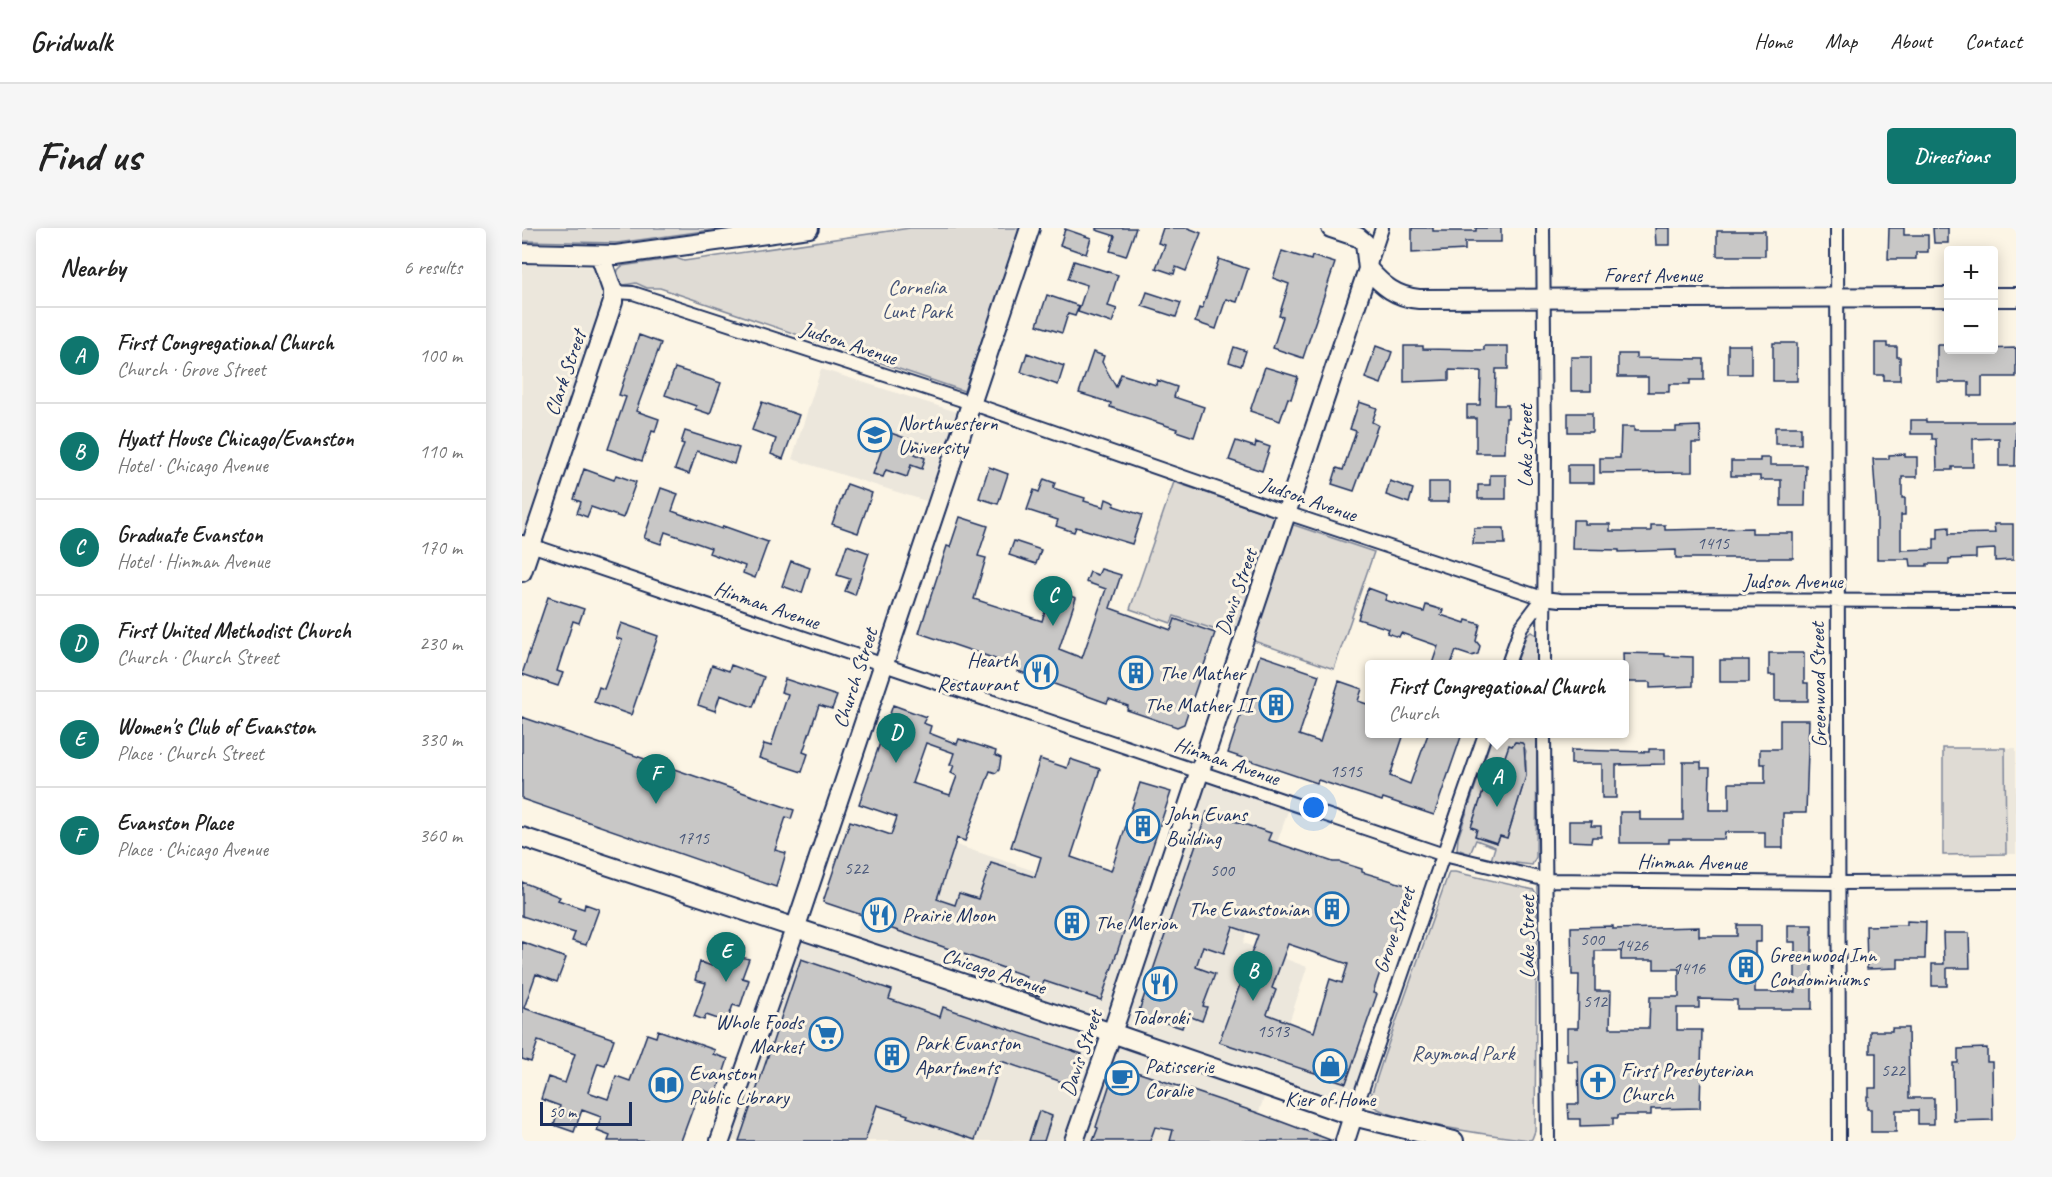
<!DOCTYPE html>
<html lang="en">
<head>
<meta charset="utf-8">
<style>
	body { margin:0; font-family:Caveat,sans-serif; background:#f6f6f6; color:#222 }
	.controls { position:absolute; right:18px; top:18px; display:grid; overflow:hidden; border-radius:6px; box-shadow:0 3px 15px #0003 }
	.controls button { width:54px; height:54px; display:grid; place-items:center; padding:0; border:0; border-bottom:2px solid #e0e0e0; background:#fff; color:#222; font:30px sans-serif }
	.scale { position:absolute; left:18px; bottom:15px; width:92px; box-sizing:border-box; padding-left:6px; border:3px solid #1b2f5e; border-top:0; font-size:16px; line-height:21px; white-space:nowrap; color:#1b2f5e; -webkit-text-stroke:4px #fcf5e5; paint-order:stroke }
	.you { position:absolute; left:792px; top:580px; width:21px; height:21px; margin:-15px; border:4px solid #fff; border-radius:50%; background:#1a73e8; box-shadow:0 0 0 9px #1a73e833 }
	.badge { display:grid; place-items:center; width:39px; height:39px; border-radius:50%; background:#0f766e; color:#fff; font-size:20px; font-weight:700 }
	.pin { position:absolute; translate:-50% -50px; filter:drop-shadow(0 2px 3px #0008) }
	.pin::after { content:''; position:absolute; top:32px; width:21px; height:18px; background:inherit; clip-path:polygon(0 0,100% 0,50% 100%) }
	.popup { position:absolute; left:843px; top:432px; width:264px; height:78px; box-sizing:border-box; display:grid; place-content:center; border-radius:6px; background:#fff; filter:drop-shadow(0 2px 4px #0005); font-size:20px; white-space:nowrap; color:#767676 }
	.popup b { font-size:22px; color:#222 }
	.popup::after { content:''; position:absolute; left:50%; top:100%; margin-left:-12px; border:12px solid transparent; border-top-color:#fff }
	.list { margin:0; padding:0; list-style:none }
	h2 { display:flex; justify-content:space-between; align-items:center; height:78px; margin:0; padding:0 24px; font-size:26px }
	h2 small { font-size:20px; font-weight:400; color:#767676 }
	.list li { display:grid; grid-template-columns:39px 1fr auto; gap:18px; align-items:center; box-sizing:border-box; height:96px; padding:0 24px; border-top:2px solid #e0e0e0 }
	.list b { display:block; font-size:22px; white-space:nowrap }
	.list p { margin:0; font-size:20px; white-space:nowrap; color:#767676 }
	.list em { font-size:20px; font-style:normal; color:#767676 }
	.map { position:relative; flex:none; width:1494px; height:913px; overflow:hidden; border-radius:6px }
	header { display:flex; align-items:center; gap:36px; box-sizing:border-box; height:84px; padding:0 30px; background:#fff; border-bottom:2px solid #e0e0e0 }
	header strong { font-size:28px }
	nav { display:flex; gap:33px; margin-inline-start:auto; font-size:21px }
	.intro { display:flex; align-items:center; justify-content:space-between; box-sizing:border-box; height:144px; padding:0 36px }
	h1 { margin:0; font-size:42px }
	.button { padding:15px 27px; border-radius:6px; background:#0f766e; color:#fff; font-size:21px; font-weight:700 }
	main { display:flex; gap:36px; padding:0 36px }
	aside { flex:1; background:#fff; border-radius:6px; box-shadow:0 3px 15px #0003 }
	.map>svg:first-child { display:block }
</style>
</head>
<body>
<header>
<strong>Gridwalk</strong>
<nav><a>Home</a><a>Map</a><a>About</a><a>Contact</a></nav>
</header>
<div class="intro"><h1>Find us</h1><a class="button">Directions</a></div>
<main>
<aside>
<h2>Nearby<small>6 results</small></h2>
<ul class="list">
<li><span class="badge">A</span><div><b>First Congregational Church</b><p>Church · Grove Street</p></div><em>100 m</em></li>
<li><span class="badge">B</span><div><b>Hyatt House Chicago/Evanston</b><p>Hotel · Chicago Avenue</p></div><em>110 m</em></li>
<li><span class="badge">C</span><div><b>Graduate Evanston</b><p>Hotel · Hinman Avenue</p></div><em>170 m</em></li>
<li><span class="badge">D</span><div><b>First United Methodist Church</b><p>Church · Church Street</p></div><em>230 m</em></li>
<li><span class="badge">E</span><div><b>Women's Club of Evanston</b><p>Place · Church Street</p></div><em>330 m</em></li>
<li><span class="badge">F</span><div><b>Evanston Place</b><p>Place · Chicago Avenue</p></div><em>360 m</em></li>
</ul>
</aside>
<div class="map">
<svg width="1494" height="913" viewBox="0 0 1494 913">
	<rect width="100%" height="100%" fill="#fcf5e5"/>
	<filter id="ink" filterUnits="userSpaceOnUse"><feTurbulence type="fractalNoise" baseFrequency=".0167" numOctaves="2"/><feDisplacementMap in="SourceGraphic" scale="12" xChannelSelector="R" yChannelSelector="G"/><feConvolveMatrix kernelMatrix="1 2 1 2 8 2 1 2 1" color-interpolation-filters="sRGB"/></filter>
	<g filter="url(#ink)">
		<path fill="#ece7dc" d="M0,36L71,39L79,54L80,75L0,316Z
			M299,141L435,184L407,274L270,231Z
			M1483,520H1494V626H1484Z
			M681,544L769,574L721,715L785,739L767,795L850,824L830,886L746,858L727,913H202L276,699L330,717L371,596L633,683Z"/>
		<path fill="#dfdbd4" stroke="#7d8599" stroke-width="1.5" fill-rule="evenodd" d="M0,0H204L95,15L0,13Z
			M388,0H499L442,163L138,60H125L114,55L102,57L98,55L94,50L96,42L100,38L154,30L162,33Z
			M652,254L753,288L712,408L652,388L649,395L608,381Z
			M766,295L852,324L812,441L729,412Z
			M1009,404L1015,407V436H994L1004,408Z
			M971,506H1015L1014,629L1010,637L969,632L973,619L954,612L948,626L935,621L936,610ZM993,514L1000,515L1004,523L1002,532L1004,533V548L985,609L978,608L975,615L953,608L955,601L949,599L970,538L979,540Z
			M1421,520H1483L1484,626L1421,627Z
			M927,644H933L1012,662L1015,667L1013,903L1010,911L1008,912C982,909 858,893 847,874L862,828Z"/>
		<path fill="#c8c7c6" stroke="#1b2f5e" stroke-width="1.5" fill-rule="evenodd" d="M574,0H614L604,28L588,23L593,8L574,2Z
			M641,0H666L679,5L664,43L654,39L652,46L634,40L643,17L636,15Z
			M890,0H911V3H954V0H979V14H943V22L890,25Z
			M1133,0H1148V17H1134Z
			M1367,0H1382V7H1406V24H1394V31H1366Z
			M1411,0H1426V15H1412Z
			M543,1L569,10L564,26L538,17Z
			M1195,3H1243V28H1195Z
			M760,23L789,32L790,28L813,35L781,130L751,120L761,89L757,88L767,56L751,50Z
			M697,31L726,41L715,74L704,71L694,101L673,94L677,80L680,81Z
			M552,33L596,47L586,78L595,81L590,95L556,84L565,57L546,51Z
			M625,64L659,75L654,89L620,78Z
			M525,67L557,78L553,88L546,86L540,105L515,97Z
			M117,107L139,115L114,183L137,191L133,204L130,203L120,233L86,221L104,169L97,167Z
			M1251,115H1275V153H1251Z
			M1353,115H1365V119H1375V129H1378V152H1362V147H1353Z
			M1206,117H1229V146H1206Z
			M1415,117H1426V122L1494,120V149H1460V168H1447V154H1415Z
			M854,118L870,124L859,156L843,150Z
			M882,118H901V121L962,122V118H986V141H974L973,177H986V190H984L983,225H954V190H945V177H958L959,143L927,142V152L882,154Z
			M712,119L724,123L719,138L707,134Z
			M571,124L582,128L580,134L594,159L599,146L634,157L635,152L655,159L652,169L682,179L672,209L654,203L655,201L588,179L589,175L557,165Z
			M505,125L542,138L536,157L499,144Z
			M1096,126H1114V130L1182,131V152H1168V156H1147V164H1126V149H1096Z
			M1049,129H1069V163H1049Z
			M743,139L776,149L769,171L766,170L758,193L728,183Z
			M153,140L199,155L188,186L173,181L174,178L143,167Z
			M240,174L277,187L261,231L249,226L254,211L230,202Z
			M837,174L855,180L850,194L856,197L832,263L810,256L815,240L821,242L834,203L828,201Z
			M1046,185H1070V204H1046Z
			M1389,192H1404V194H1494L1493,238H1477V210L1451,211V239H1430V242H1415L1414,211H1410V206H1389Z
			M1178,198L1179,215H1170V244L1078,245V230H1098L1099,199H1112V203H1154V199Z
			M1253,199H1279V216H1253Z
			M163,203L217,220L212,236L175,223L167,246L153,241L162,216L159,215Z
			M366,204L397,215L393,226L403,230L400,241L389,237L385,249L364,242L361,249L351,246Z
			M714,213L733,219L734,214L748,219L740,243L707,232Z
			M1383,226V229H1395V249H1380V270H1383V287H1379V322L1412,321V311H1416V300L1427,299V306L1473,305L1472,296H1491V332L1473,333V321L1454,322V330L1427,331V336H1405V338H1389L1388,331H1355V287L1351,231H1367V227Z
			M1238,230H1248V237H1284L1283,278H1259V252H1238V248H1209V233H1238Z
			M1046,237H1072V255H1046Z
			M467,239L486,246L476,276L457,270Z
			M62,241L92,252L94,247L114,254L101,290L69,279L65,289L55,285L59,274L52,271Z
			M968,247H984V271H956V257H968Z
			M522,251L533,255L531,260L563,270L562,273L582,279L584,271L593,275L592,278L620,287L610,316L554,299L552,304L534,298L536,292L505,282L512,262L517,264Z
			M868,253L891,261L887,275L864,267Z
			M907,254H927V274H907Z
			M325,256L350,265L336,305L310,296Z
			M139,260L156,266L150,283L200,301L201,298L246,314L233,350L221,345L223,338L187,325L189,320L143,304L139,316L122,310Z
			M438,289L466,298L456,328L464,330L452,371L520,393L530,362L554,370L537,421L560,430L584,361L564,354L568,344L576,347L579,341L599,347L588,380L649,402L653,391L693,405L662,496L655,499L605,482L606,478L587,471L585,475L496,443L497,440L465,428L397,405L425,318L428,319Z
			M1051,292H1062V296H1088V303H1129V297H1143V302L1230,300V305H1271V330H1154V322L1097,324V322L1050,321Z
			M952,300H982L983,316H951Z
			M492,313L519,322L514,336L487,327Z
			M325,317L347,325L333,367L323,363L328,351L315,347Z
			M269,333L288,340L280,365L260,358Z
			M846,360L865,367L863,372L902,384L904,377L921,382L919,387L943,395L944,392L958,396L954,413L958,418L956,426L949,428L934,423L929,436H910L916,418L879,405L877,409L865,405L867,401L836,391Z
			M26,369L62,381L57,395L51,393L35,443L41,445L36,458L0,446Z
			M99,395L136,408L109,487L72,474L77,459L82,461L100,412L94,410Z
			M1101,425L1143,426V428L1171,429V458L1128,460V454H1102Z
			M1247,425H1282V455H1286V473H1253V447H1247Z
			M738,427L797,447L777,507L798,514L817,453L840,461L836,473L848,477V506H882L868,548L888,556L906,506H940L912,587L861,570L860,573L796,552L795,555L706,525Z
			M1198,432H1227V454H1198Z
			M190,437L207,443L209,437L242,449L231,479L198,467L193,483L176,477Z
			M263,451L315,468L310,481L297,477L281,524L286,526L280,544L237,530L242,516L249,518L266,466L259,464Z
			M371,477L404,489L401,495L409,498L407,505L435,516L437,511L474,523L473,527L479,530L477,542L474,545L468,543L443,613L435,610L415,671L433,677L437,665L456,671L469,635L513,649L519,629L489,619L518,531L545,540L548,531L578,541L549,629L589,643L618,555L649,564L579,772L522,753L517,768L499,762L504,748L342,691L343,688L301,674L328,593L369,607L375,589L337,576ZM404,515L432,525L428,537H432L429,545L435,548L428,567L390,555Z
			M0,489L272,582L269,591L264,589L253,622L264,625L254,659L0,571Z
			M1258,492H1287L1284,585H1261V620H1243V604H1203L1202,611H1147V615H1098V584H1118V592H1161V534H1179V540H1188L1187,582H1207V555H1243V536H1238V521H1258Z
			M993,514L1000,515L1002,517L1004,548L985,610L978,608L975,615L953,608L955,601L949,599L970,538L979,540L987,517L990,518Z
			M1127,521H1143V536L1094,537V570H1080V536H1049V522L1127,524Z
			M685,584L749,605L746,612L811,634H818L840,641V644L887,658L851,765L855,766L824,855L697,814L736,707L717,701L711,699L702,725L681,718L674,739L693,746L681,778L685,779L680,793L664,787L660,800L616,786ZM766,716L826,736L820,755L808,751L792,804L745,786L754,762L750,760Z
			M1047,593H1070L1069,598H1079V609H1070L1069,614L1047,613Z
			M0,654L38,669L36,672L62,681L63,676L77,681L64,717L50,713L53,705L0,688Z
			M1385,693L1404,694L1403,731H1376V740L1345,741L1344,698L1385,697Z
			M1215,697H1239V714H1233V764H1273V714H1266V697H1290V781H1215V772L1177,771V780H1155V802H1180L1178,880L1129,881V887H1096V890H1091V897L1058,898V891H1047L1046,876H1057L1056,833H1045V800H1056L1057,747H1050L1049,699L1091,698V701L1177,699V708H1215ZM1073,723H1099V732H1132V741H1157V769H1128L1127,800H1088L1089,763H1073Z
			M1421,705H1447L1448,740H1425V758H1410V736H1422Z
			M0,714L44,730L35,754L14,746L2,780L92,811L83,837L76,835L66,864L86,871L94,848L108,853L125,806L134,809L136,802L193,822L191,826L206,831L194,867L178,861L159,913H86L88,908L75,903L79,889L60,882L52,904L32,897L38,878L19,871L26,849L43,855L53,826L16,813L9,834L0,831Z
			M208,714L223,719L219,729L227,731L220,750L227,752L218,779L211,777L205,794L184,787L182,792L172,788L184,755L173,752L178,734L190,738L196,721L205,724Z
			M279,731L370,762L367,771L418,789L421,779L560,826L549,857L479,833L453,912L385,889L386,887L355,877L343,913H217Z
			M1370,800H1386L1387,870H1412V896H1396V882H1374V904H1349V881H1345V868H1347V860H1354V825H1348V803H1370Z
			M1465,820V834H1470L1471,892L1432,893L1431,835H1436V821Z
			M594,837L736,885L811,913H648L651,902L633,899L628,913H571L576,900L574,899Z
			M517,883L530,888L522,913H507Z"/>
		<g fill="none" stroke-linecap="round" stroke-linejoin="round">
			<defs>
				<path id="street" d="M1021,0L1023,222L1022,436
					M1315,0L1317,913
					M848,36L860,0
					M91,64L111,65L437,171L765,285L1021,370L1038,372L1494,373
					M0,314L922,627L1025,652L1317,655L1494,654
					M986,436L999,399L1021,370
					M1022,506L1026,913
					M831,888L963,506"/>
				<path id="secondary" d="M0,25L94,27L287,0
					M846,41C861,58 874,69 897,71L1426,69
					M1472,69H1494
					M0,344L91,74V64L78,27
					M0,609L590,805L831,888L932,913
					M198,913L273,701L508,0
					M552,913L590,805L846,41L843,15L836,9L809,0
					M823,913L831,888"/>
			</defs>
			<use href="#street" stroke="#1b2f5e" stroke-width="16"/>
			<use href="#secondary" stroke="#1b2f5e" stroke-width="22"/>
			<use href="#street" stroke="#fcf5e5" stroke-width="12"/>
			<use href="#secondary" stroke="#fcf5e5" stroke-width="18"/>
		</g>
	</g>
	<defs>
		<symbol id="university-ring" viewBox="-11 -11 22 22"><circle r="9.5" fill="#fcf5e5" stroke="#1f6fb2" stroke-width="1.5"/><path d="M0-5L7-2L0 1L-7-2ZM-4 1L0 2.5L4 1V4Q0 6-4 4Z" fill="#1f6fb2"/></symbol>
		<symbol id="restaurant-ring" viewBox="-11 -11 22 22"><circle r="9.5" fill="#fcf5e5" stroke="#1f6fb2" stroke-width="1.5"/><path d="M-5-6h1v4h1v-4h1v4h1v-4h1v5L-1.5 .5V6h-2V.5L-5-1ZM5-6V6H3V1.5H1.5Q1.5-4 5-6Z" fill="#1f6fb2"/></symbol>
		<symbol id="building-ring" viewBox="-11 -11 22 22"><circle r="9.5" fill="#fcf5e5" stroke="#1f6fb2" stroke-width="1.5"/><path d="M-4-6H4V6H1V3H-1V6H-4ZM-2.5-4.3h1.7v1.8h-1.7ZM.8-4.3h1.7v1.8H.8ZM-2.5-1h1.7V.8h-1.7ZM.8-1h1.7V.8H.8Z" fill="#1f6fb2"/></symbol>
		<symbol id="supermarket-ring" viewBox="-11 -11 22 22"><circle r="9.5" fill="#fcf5e5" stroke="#1f6fb2" stroke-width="1.5"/><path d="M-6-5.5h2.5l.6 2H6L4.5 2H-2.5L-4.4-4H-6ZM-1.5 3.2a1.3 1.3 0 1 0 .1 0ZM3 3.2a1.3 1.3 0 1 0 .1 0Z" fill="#1f6fb2"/></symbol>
		<symbol id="shop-ring" viewBox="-11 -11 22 22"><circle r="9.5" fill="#fcf5e5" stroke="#1f6fb2" stroke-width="1.5"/><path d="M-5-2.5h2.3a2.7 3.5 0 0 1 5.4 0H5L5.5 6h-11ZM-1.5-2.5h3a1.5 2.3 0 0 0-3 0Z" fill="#1f6fb2"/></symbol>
		<symbol id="cafe-ring" viewBox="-11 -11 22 22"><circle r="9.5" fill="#fcf5e5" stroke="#1f6fb2" stroke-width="1.5"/><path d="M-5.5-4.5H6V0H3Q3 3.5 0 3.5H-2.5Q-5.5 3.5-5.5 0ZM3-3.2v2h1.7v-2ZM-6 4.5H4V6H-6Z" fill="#1f6fb2"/></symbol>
		<symbol id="church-ring" viewBox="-11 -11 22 22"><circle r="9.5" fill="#fcf5e5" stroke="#1f6fb2" stroke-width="1.5"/><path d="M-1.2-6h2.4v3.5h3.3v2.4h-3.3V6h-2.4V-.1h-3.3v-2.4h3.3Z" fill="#1f6fb2"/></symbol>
		<symbol id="library-ring" viewBox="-11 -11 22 22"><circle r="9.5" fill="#fcf5e5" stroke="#1f6fb2" stroke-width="1.5"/><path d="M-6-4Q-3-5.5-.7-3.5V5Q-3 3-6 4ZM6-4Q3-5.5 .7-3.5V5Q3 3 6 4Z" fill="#1f6fb2"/></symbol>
	</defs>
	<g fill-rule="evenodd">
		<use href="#university-ring" x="334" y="188" width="38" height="38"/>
		<use href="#restaurant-ring" x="500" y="425" width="38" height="38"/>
		<use href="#building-ring" x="595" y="426" width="38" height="38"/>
		<use href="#building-ring" x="735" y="458" width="38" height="38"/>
		<use href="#building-ring" x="602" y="579" width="38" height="38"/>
		<use href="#building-ring" x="791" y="662" width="38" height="38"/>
		<use href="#restaurant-ring" x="338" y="668" width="38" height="38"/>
		<use href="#building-ring" x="531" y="676" width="38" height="38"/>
		<use href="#building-ring" x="1205" y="720" width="38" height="38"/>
		<use href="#restaurant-ring" x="619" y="737" width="38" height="38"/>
		<use href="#supermarket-ring" x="285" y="787" width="38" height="38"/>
		<use href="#building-ring" x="351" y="808" width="38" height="38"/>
		<use href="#shop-ring" x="789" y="819" width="38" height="38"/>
		<use href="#cafe-ring" x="581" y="831" width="38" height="38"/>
		<use href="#church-ring" x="1057" y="835" width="38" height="38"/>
		<use href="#library-ring" x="125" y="838" width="38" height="38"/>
	</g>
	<g text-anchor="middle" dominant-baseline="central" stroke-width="6" stroke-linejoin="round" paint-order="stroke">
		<g font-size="18" fill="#465578">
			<text x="1191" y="315">1415</text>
			<text x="824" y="543">1515</text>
			<text x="171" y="610">1715</text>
			<text x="334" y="640">522</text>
			<text x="700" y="642">500</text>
			<text x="1070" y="711">500</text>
			<text x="1110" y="717">1426</text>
			<text x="1167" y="740">1416</text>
			<text x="1073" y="773">512</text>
			<text x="751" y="803">1513</text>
			<text x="1371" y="842">522</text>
		</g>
		<g font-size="21" fill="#1b2f5e" stroke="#fcf5e5">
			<text x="1131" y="47">Forest Avenue</text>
			<text transform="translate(327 115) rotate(18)">Judson Avenue</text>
			<text transform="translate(43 145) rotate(-71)">Clark Street</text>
			<text transform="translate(1003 218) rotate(-90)">Lake Street</text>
			<text transform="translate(787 271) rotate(19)">Judson Avenue</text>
			<text x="1271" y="353">Judson Avenue</text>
			<text transform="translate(714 364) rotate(-71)">Davis Street</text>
			<text transform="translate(245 377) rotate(19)">Hinman Avenue</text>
			<text transform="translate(333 450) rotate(-72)">Church Street</text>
			<text transform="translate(1296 457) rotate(-91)">Greenwood Street</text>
			<text transform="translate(705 533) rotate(19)">Hinman Avenue</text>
			<text transform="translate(1170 634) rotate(1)">Hinman Avenue</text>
			<text transform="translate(872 702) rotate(-71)">Grove Street</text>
			<text transform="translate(1005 709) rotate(-90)">Lake Street</text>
			<text transform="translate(472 743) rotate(18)">Chicago Avenue</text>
			<text transform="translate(559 825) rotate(-71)">Davis Street</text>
		</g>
		<g font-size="21" fill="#425176" stroke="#fcf5e5">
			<text x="395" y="59">Cornelia<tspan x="395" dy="24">Lunt Park</tspan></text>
			<text x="941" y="825">Raymond Park</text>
		</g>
		<g font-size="21" fill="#1b2f5e" stroke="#fcf5e5" text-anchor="start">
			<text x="376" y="195">Northwestern<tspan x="376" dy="24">University</tspan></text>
			<text x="496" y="432" text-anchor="end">Hearth<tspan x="496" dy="24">Restaurant</tspan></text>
			<text x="637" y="445">The Mather</text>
			<text x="731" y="477" text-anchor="end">The Mather II</text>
			<text x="644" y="586">John Evans<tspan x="644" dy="24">Building</tspan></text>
			<text x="787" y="681" text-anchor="end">The Evanstonian</text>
			<text x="380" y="687">Prairie Moon</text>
			<text x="573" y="695">The Merion</text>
			<text x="1247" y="727">Greenwood Inn<tspan x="1247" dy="24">Condominiums</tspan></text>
			<text x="638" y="789" text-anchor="middle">Todoroki</text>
			<text x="281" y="794" text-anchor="end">Whole Foods<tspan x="281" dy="24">Market</tspan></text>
			<text x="393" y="815">Park Evanston<tspan x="393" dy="24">Apartments</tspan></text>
			<text x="623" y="838">Patisserie<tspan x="623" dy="24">Coralie</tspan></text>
			<text x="1099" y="842">First Presbyterian<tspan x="1099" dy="24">Church</tspan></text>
			<text x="167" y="845">Evanston<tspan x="167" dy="24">Public Library</tspan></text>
			<text x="808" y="871" text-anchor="middle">Kier of Home</text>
		</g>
	</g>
</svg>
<div class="controls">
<button>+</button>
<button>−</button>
</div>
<div class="scale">50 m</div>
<div class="you"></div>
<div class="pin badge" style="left:975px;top:579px">A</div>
<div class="popup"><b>First Congregational Church</b>Church</div>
<div class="pin badge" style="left:731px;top:773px">B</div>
<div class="pin badge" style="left:531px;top:398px">C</div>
<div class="pin badge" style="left:374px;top:535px">D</div>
<div class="pin badge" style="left:204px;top:754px">E</div>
<div class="pin badge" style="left:134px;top:576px">F</div>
</div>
</main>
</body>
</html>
